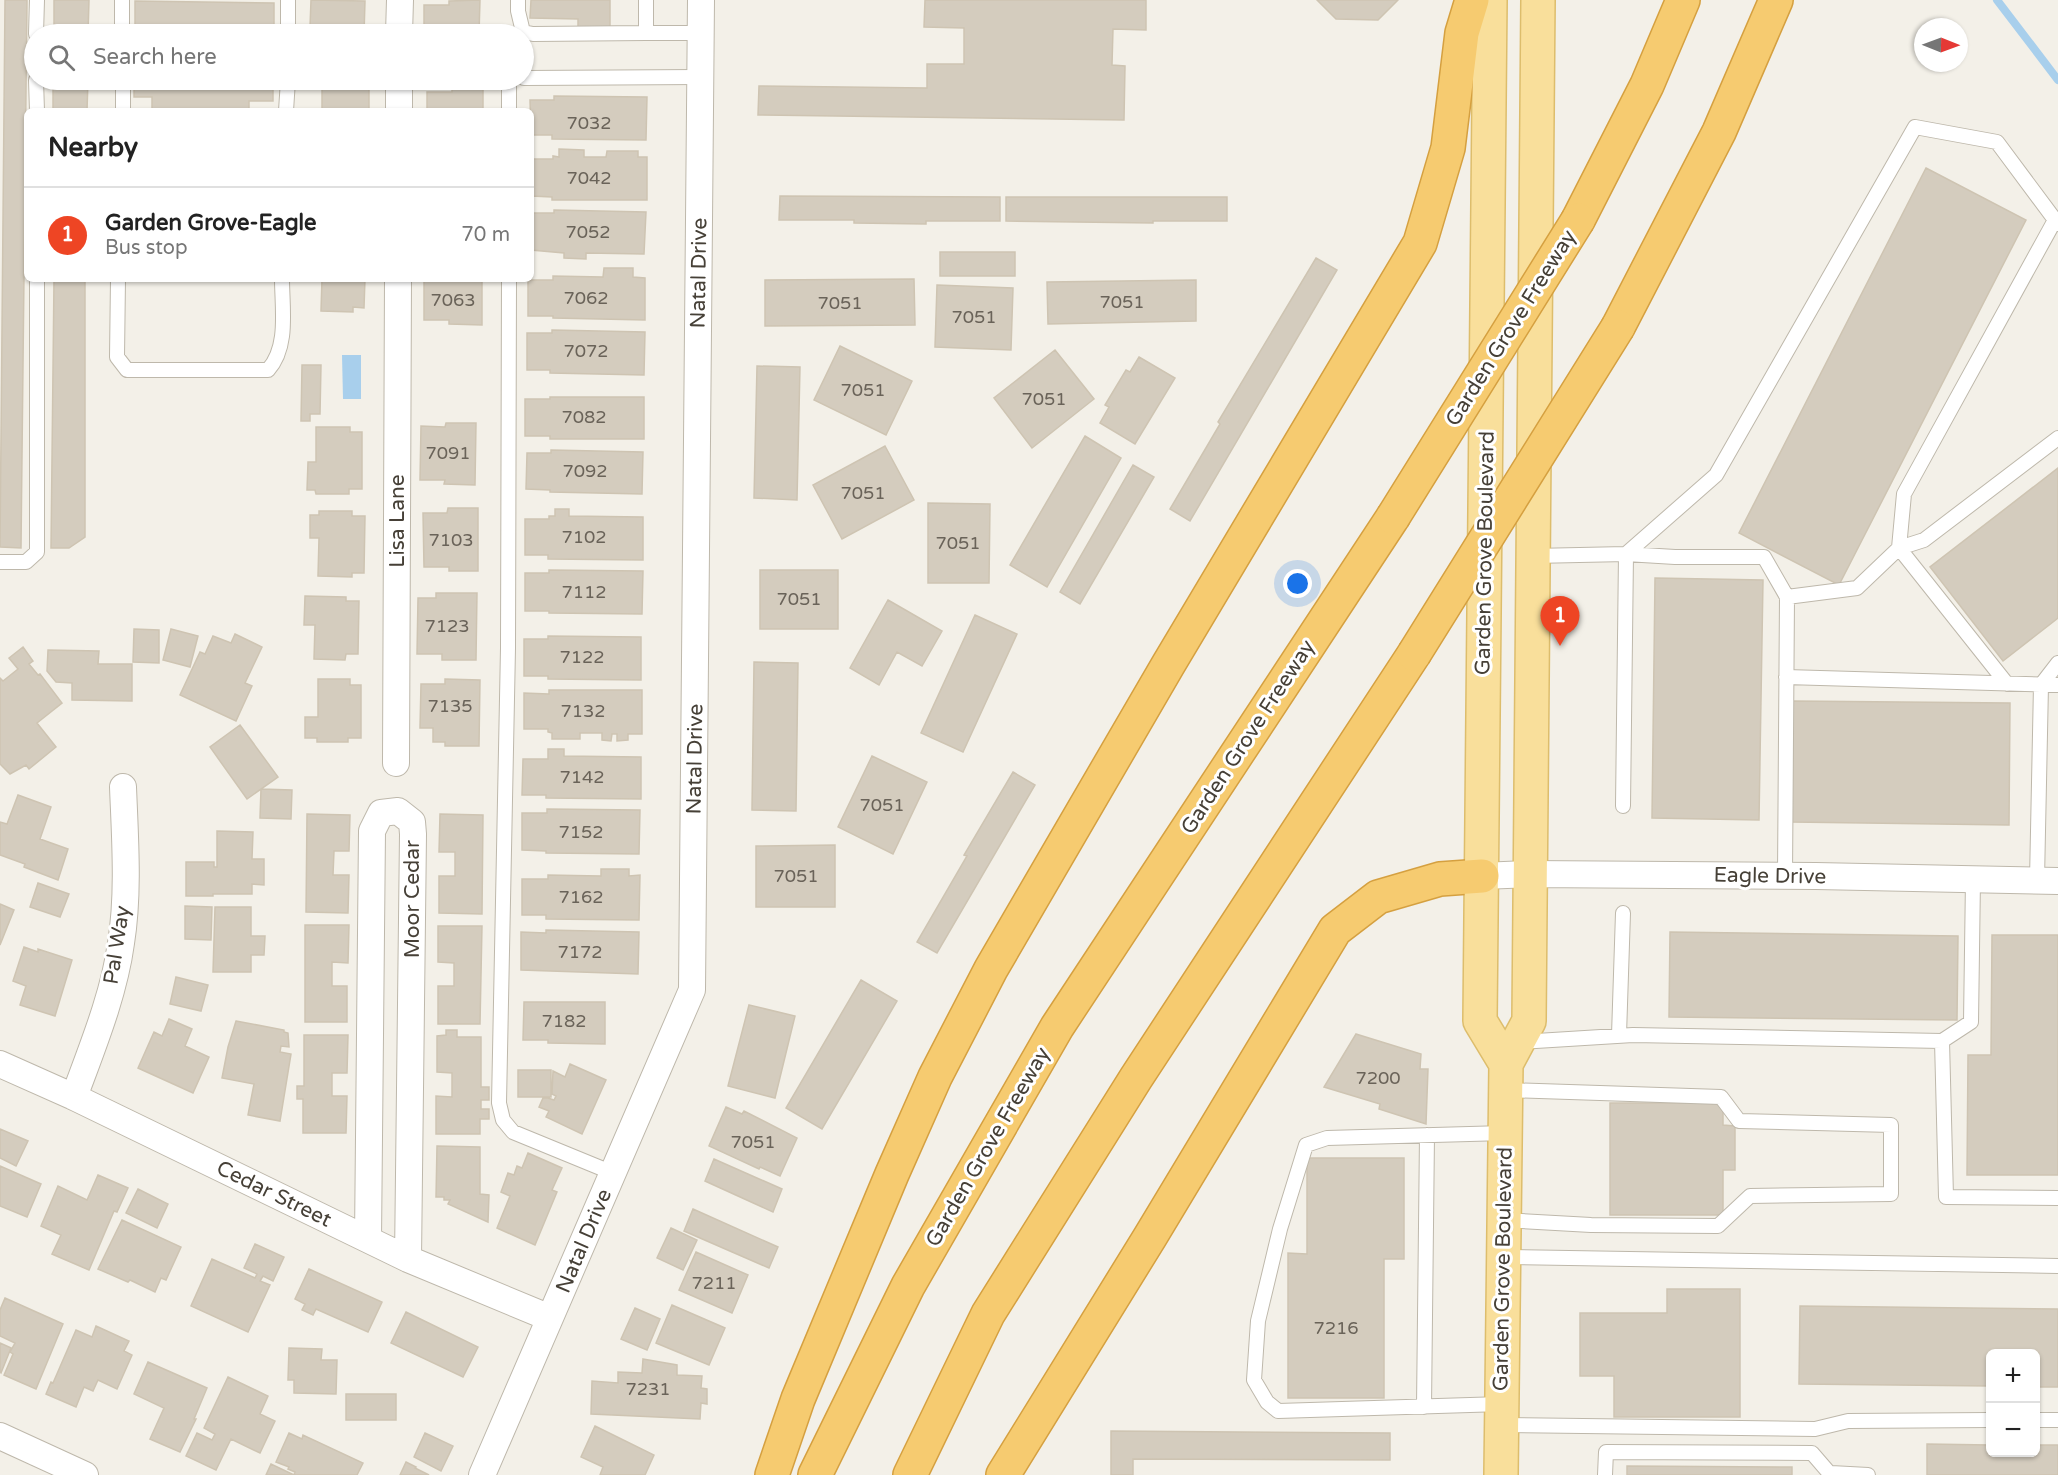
<!DOCTYPE html>
<html lang="en">
<head>
<meta charset="utf-8">
<style>
	body { margin:0; font-family:"Varela Round",sans-serif; background:#f2f2f2; color:#222 }
	.controls { position:absolute; right:18px; bottom:18px; display:grid; overflow:hidden; border-radius:9px; box-shadow:0 2px 4px #0004 }
	.controls button { width:54px; height:54px; display:grid; place-items:center; padding:0; border:0; border-bottom:2px solid #e0e0e0; background:#fff; color:#222; font:30px sans-serif }
	.compass { position:absolute; left:1914px; top:18px; width:54px; height:54px; border-radius:50%; background:#fff; box-shadow:0 2px 4px #0004; rotate:91deg }
	.you { position:absolute; left:1298px; top:584px; width:21px; height:21px; margin:-15px; border:4px solid #fff; border-radius:50%; background:#1a73e8; box-shadow:0 0 0 9px #1a73e833 }
	.badge { display:grid; place-items:center; width:39px; height:39px; border-radius:50%; background:#ee4524; color:#fff; font-size:20px; font-weight:700 }
	.pin { position:absolute; translate:-50% -50px; filter:drop-shadow(0 2px 3px #0008) }
	.pin::after { content:''; position:absolute; top:32px; width:21px; height:18px; background:inherit; clip-path:polygon(0 0,100% 0,50% 100%) }
	.list { margin:0; padding:0; list-style:none }
	h2 { display:flex; justify-content:space-between; align-items:center; height:78px; margin:0; padding:0 24px; font-size:26px }
	h2 small { font-size:20px; font-weight:400; color:#767676 }
	.list li { display:grid; grid-template-columns:39px 1fr auto; gap:18px; align-items:center; box-sizing:border-box; height:96px; padding:0 24px; border-top:2px solid #e0e0e0 }
	.list b { display:block; font-size:22px; white-space:nowrap }
	.list p { margin:0; font-size:20px; white-space:nowrap; color:#767676 }
	.list em { font-size:20px; font-style:normal; color:#767676 }
	.icon { flex:none; width:33px; height:33px; fill:none; stroke:currentColor; stroke-width:2; stroke-linecap:round; stroke-linejoin:round }
	.map { position:relative; flex:none; width:2058px; height:1475px; overflow:hidden }
	.search { position:absolute; background:#fff; box-shadow:0 2px 4px #0004; left:24px; top:24px; width:510px; height:66px; display:flex; align-items:center; gap:15px; box-sizing:border-box; padding:0 21px; border-radius:33px; color:#767676; font-size:22px }
	.panel { position:absolute; background:#fff; box-shadow:0 2px 4px #0004; left:24px; top:108px; width:510px; height:174px; border-radius:9px }
	.map>svg:first-child { display:block }
</style>
</head>
<body>
<div class="map">
<svg width="2058" height="1475" viewBox="0 0 2058 1475">
	<rect width="100%" height="100%" fill="#f3f0e8"/>
	<path fill="#a8cfec" d="M342,355H361V399H343Z"/>
	<g fill="none" stroke-linecap="round" stroke-linejoin="round">
		<path stroke="#a8cfec" stroke-width="8" d="M1997,0L2058,80"/>
	</g>
	<path fill="#d4ccbe" stroke="#cec4b2" stroke-width="1.5" d="M5,0H27L21,548L0,547Z
		M54,0H89L88,34H54Z
		M311,0L365,1L364,34H320V27H310Z
		M480,0L479,34H424V5H449V1Z
		M531,0H610V27H578V19L530,18Z
		M925,0H1146V30L1113,29L1112,65L1125,66L1124,120L758,115L759,86L927,88V64H964V28L924,27Z
		M1317,0H1398L1378,20L1336,19Z
		M135,1L274,3V34H135Z
		M53,80H88L87,111H53Z
		M134,80H273V101H249V111H152V97H134Z
		M322,80H355V85L369,84V111H322Z
		M452,88H483V111H427V92H452Z
		M554,96L647,97L646,140L552,139V135H531L530,100H554Z
		M559,149L584,150V157H606L607,151H638V157H647V200H552V197L531,196V159H553V156L559,157Z
		M1926,168L2026,220L1839,585L1739,533Z
		M780,196L1000,197V221H926V224L854,223V220H779Z
		M1006,197H1227V221H1153V223L1006,221Z
		M554,210L646,212L644,254L586,253V259L564,258V253L531,250V213H554Z
		M940,252H1015V276H940Z
		M1316,258L1337,270L1190,521L1170,509L1220,424L1218,422Z
		M604,268H633V277L645,278V320L553,318V316H528V280H553V276L603,277Z
		M54,279H85V537L69,548H51Z
		M322,279H365L364,308L353,307V312L321,311Z
		M424,279H482V325L449,324V320H424Z
		M914,279L915,325L765,326V280Z
		M1196,280V321L1048,324L1047,282Z
		M937,285L1013,288L1011,350L935,347Z
		M552,330L645,332L644,375L550,373V370H527V333H552Z
		M840,346L912,381L886,435L814,400Z
		M1055,350L1094,399L1032,448L994,398Z
		M1139,357L1175,378L1135,444L1100,423L1109,407L1105,405L1126,370L1130,372Z
		M302,365H321L320,414H310V421H301Z
		M757,366L800,367L797,500L754,498Z
		M550,397H644V439H550V436H525V399H550Z
		M446,423H476L475,485L444,484L445,480H420L421,426L445,427Z
		M316,427H350V432H362V489H349V494H316L315,490H307L308,462H316Z
		M1085,436L1121,458L1047,587L1010,565Z
		M885,446L914,500L842,539L813,485Z
		M551,450L643,452L642,494L550,492V490L526,489L527,453H551Z
		M1133,465L1154,477L1080,604L1060,592Z
		M2058,468V618L2003,661L1930,567Z
		M928,503L990,504L989,583H928Z
		M448,508H478V571H449V567H424L423,513H447Z
		M555,509H569V516L643,517V560L548,559V555H525V519H549V516H555Z
		M319,511H352V516H365L364,573H352V577L318,576L319,538H310V515H319Z
		M549,570L643,571L642,614L549,613V611H525V573H549Z
		M760,570H838V629H760Z
		M1655,578L1763,580L1759,820L1652,818Z
		M436,593H477L476,660H442V654H417L418,598H436Z
		M305,596L346,597V601H359L358,654H346L345,660L314,659L315,625H304Z
		M888,600L942,631L922,666L897,652L879,685L850,668Z
		M975,615L1017,634L963,752L921,733Z
		M134,629L159,630V663L133,662Z
		M171,629L198,636L190,667L163,660Z
		M235,634L262,647L245,683L252,686L236,721L180,695L200,652L205,654L213,636L231,643Z
		M548,636L641,637V680L548,679V676H524V639H548Z
		M23,647L33,661L29,664L38,675L40,674L62,703L37,723L56,747L29,769L26,765L10,774L0,764V678L3,681L18,669L9,658Z
		M48,650L99,651L98,664H132V701L72,700V683L56,682L47,671Z
		M754,662L798,663L796,811L752,810Z
		M318,679H350V685H361V738H348V742H317V738H305V717H318Z
		M445,679L480,680L479,746H445V742H433V728H420L421,684H445Z
		M549,690H642V734H628V740L617,741V734H612L611,741L602,740V733H580V739H552V733L548,732V729H524V693L549,694Z
		M1793,701L2010,703L2009,825L1792,822Z
		M240,725L278,777L247,799L210,747Z
		M548,749H564V756L641,757V799L546,798V795H522L523,759H548Z
		M872,756L927,782L893,854L838,827Z
		M1013,772L1035,785L937,953L917,942L967,856L964,855Z
		M261,789L292,790L291,819L260,818Z
		M18,795L51,807L40,839L68,849L58,880L24,867L25,864L0,855V822L7,824Z
		M547,809L640,810L639,854L546,853V851L522,850V813H547Z
		M307,814L350,815L349,851H334L333,875H349L348,913L306,912Z
		M440,814L483,815L482,914L439,913V876H455V852H439Z
		M217,831L253,832L252,859H264V885L252,884V894H213V896H186V862H214V867H217Z
		M835,845V907H756V846Z
		M601,869H629V876L640,875L639,920L546,919V915H522V879H548V875L601,876Z
		M38,883L69,894L60,917L30,907Z
		M0,904L14,910L0,945Z
		M185,906L212,907L211,940L185,939Z
		M215,907H251V936H265L264,955H251V972H213Z
		M305,925H349L348,963L332,962V986H347V1022H305Z
		M438,926H482L480,1024H438V986H454V963L438,962Z
		M546,930L639,932L638,974L521,970V932L546,933Z
		M1670,932L1958,936L1957,1020L1669,1017Z
		M1992,935H2058V1175H1967L1968,1055H1991Z
		M24,947L38,952V949L72,960L55,1016L20,1005L26,986L13,981Z
		M176,977L208,985L201,1011L170,1004Z
		M861,980L897,1001L822,1129L786,1108Z
		M524,1002H605V1044L548,1043V1040H523Z
		M749,1005L795,1016L775,1098L728,1086Z
		M169,1019L192,1029L185,1046L209,1057L193,1093L138,1068L154,1032L162,1036Z
		M236,1021L284,1030V1032L288,1033L289,1047L281,1046L280,1052L291,1054L280,1121L248,1115L254,1084L222,1078L228,1047Z
		M446,1030H457V1037H481V1087H489V1100H481V1109H489V1119H480V1134H436V1096L452,1097V1073L437,1072V1036L446,1035Z
		M1356,1034L1421,1054L1420,1069H1428L1426,1124L1379,1109L1380,1104L1324,1087Z
		M304,1035H348L347,1073H332V1096H347L346,1133H303V1099H297V1086H304Z
		M570,1064L606,1080L582,1134L546,1117L549,1111L539,1107L543,1098H548L554,1100L556,1096L552,1094L553,1071L565,1077Z
		M518,1070H551V1097H518Z
		M1610,1103H1723V1125L1735,1126V1170H1723V1215H1610Z
		M726,1107L742,1114L744,1111L797,1138L780,1176L760,1167L759,1169L709,1146Z
		M0,1129L28,1141L16,1166L0,1158Z
		M437,1146L480,1147V1194L489,1195L488,1222L448,1204L450,1200H444V1197H436Z
		M528,1153L562,1168L552,1190L557,1192L535,1245L497,1228L510,1196L501,1192L508,1173L514,1175L517,1166L522,1168Z
		M1307,1158H1404V1259H1384V1398H1288V1253L1307,1254Z
		M714,1159L782,1189L773,1212L705,1181Z
		M0,1166L41,1184L27,1217L0,1206Z
		M98,1175L128,1188L117,1212L114,1211L89,1270L52,1254L61,1235L41,1226L58,1186L87,1200Z
		M138,1189L168,1204L157,1228L126,1213Z
		M693,1209L778,1247L769,1268L684,1231Z
		M122,1220L181,1247L166,1280L161,1278L155,1292L130,1280L128,1282L98,1269Z
		M671,1228L697,1240L683,1270L657,1258Z
		M255,1244L284,1257L273,1281L263,1276L260,1281L270,1285L248,1332L191,1306L212,1259L255,1278L257,1274L244,1268Z
		M696,1252L748,1275L732,1313L679,1290Z
		M309,1269L382,1302L368,1332L316,1309L313,1315L302,1310L305,1304L295,1299Z
		M1667,1289H1740V1417H1614V1376H1580V1313H1667Z
		M5,1298L63,1324L36,1389L4,1375L13,1354L10,1352L15,1343L0,1336V1310Z
		M672,1305L725,1328L709,1365L656,1343Z
		M1800,1306L2058,1309V1387H2036V1354H1990V1386L1799,1384Z
		M635,1308L660,1319L647,1350L621,1339Z
		M406,1312L478,1347L463,1377L391,1343Z
		M96,1326L129,1341L124,1351L132,1355L117,1389L98,1380L93,1391L84,1387L76,1407L46,1394L51,1382L53,1383L76,1330L92,1337Z
		M0,1343L11,1348L1,1373L0,1372Z
		M289,1348L322,1349L321,1360H337L336,1394L294,1393V1380H288Z
		M643,1359L677,1365V1375L702,1376L701,1388L707,1389V1404L701,1403L700,1419L591,1414L592,1381L618,1383V1372L642,1373Z
		M148,1362L207,1388L194,1419H196L180,1452L150,1439L164,1408L134,1394Z
		M228,1377L268,1396L260,1414L275,1421L260,1453L231,1439L216,1470L186,1456L197,1433L212,1440L215,1434L204,1428Z
		M346,1394H396V1420H346Z
		M595,1426L654,1455L645,1475H600L603,1467L581,1457Z
		M1111,1431L1390,1433V1460L1133,1459V1475H1111Z
		M289,1433L302,1439L303,1435L363,1463L357,1475H266L271,1464L294,1475L295,1472L288,1469L289,1467L276,1462Z
		M425,1433L453,1446L441,1471L414,1457Z
		M1927,1444L1990,1445V1452H2036V1445H2058V1475H1927Z
		M406,1462L416,1467L415,1468L429,1475H400Z
		M1627,1466L1792,1467V1475H1627Z"/>
	<g fill="none" stroke-linecap="round" stroke-linejoin="round">
		<defs>
			<path id="lane" d="M122,0V34
				M518,0V11L523,32L533,34L646,33
				M646,0V33H701
				M36,34L37,0
				M288,34V0
				M524,78L701,77
				M36,80L37,111
				M123,80V111
				M286,111L288,80
				M509,111V80
				M118,279L117,357L127,370H268C289,347 282,308 282,279
				M509,279L508,648L499,1103L503,1120L513,1132L613,1173
				M1533,556L1626,554L1716,475L1915,127L1997,142L2058,224
				M0,562H26L37,552V279
				M1787,597L1857,588L1899,548L1904,494L2055,220
				M1786,677L2058,685
				M2007,684L1899,548L1924,540L2058,438
				M1623,806L1626,554L1675,557H1764L1787,597L1785,876
				M2037,880L2041,685L2058,663
				M1619,1035L1623,913
				M1942,1041L1971,1022L1973,879
				M1520,1042L1633,1035L1942,1041L1946,1197L2058,1198
				M1504,1220L1591,1225L1718,1226L1750,1196L1891,1194V1125L1739,1121L1721,1097L1506,1090
				M1503,1257L2058,1266
				M1502,1404L1278,1411L1267,1402L1254,1380L1258,1321L1280,1229L1306,1145L1327,1138L1505,1133
				M1424,1407L1427,1135
				M2036,1420H2058
				M1501,1425L1815,1429L1848,1421L1990,1420
				M1831,1473L1868,1475
				M1605,1475L1606,1452L1812,1453L1831,1475"/>
			<path id="street" d="M399,34L400,0
				M399,111V80
				M396,763L398,279
				M1482,876L1529,874L1816,876L2058,881
				M0,1064L74,1097L408,1259L550,1318
				M74,1097C92,1048 114,995 121,943C129,893 125,838 123,787
				M368,1239L372,831L381,813L398,811L412,822L413,834L408,1259
				M0,1436L85,1475
				M482,1475L692,990L701,0"/>
			<path id="primary" d="M1490,0L1480,1021L1506,1064
				M1501,1475L1506,1064L1529,1021L1538,0"/>
			<path id="highway" d="M1578,220L1647,85L1683,0
				M1618,327L1719,132L1776,0
				M772,1475L798,1399L892,1174L935,1077L991,969L1168,665L1420,243L1448,148L1462,33L1472,0
				M815,1475L908,1286L1057,1027L1393,517
				M910,1475L988,1314L1136,1078L1414,654
				M1003,1475L1150,1237L1335,930L1378,897L1440,879L1482,876"/>
		</defs>
		<use href="#lane" stroke="#beb8ab" stroke-width="16"/>
		<use href="#street" stroke="#beb8ab" stroke-width="28"/>
		<use href="#primary" stroke="#ddbd6c" stroke-width="36"/>
		<use href="#highway" stroke="#d5a040" stroke-width="36"/>
		<use href="#lane" stroke="#fff" stroke-width="14"/>
		<use href="#street" stroke="#fff" stroke-width="26"/>
		<use href="#primary" stroke="#f9df9b" stroke-width="33"/>
		<use href="#highway" stroke="#f6cb70" stroke-width="33"/>
		<defs>
			<path id="highway-bridge" d="M1393,517L1578,220
				M1414,654L1618,327"/>
		</defs>
		<use href="#highway-bridge" stroke="#d5a040" stroke-width="36" stroke-linecap="butt"/>
		<use href="#highway-bridge" stroke="#f6cb70" stroke-width="33"/>
	</g>
	<g text-anchor="middle" dominant-baseline="central" stroke-width="6" stroke-linejoin="round" paint-order="stroke">
		<g font-size="18" fill="#6a6359">
			<text x="589" y="123">7032</text>
			<text x="589" y="178">7042</text>
			<text x="588" y="232">7052</text>
			<text x="586" y="298">7062</text>
			<text x="453" y="300">7063</text>
			<text x="1122" y="302">7051</text>
			<text x="840" y="303">7051</text>
			<text x="974" y="317">7051</text>
			<text x="586" y="351">7072</text>
			<text x="863" y="390">7051</text>
			<text x="1044" y="399">7051</text>
			<text x="584" y="417">7082</text>
			<text x="448" y="453">7091</text>
			<text x="585" y="471">7092</text>
			<text x="863" y="493">7051</text>
			<text x="584" y="537">7102</text>
			<text x="451" y="540">7103</text>
			<text x="958" y="543">7051</text>
			<text x="584" y="592">7112</text>
			<text x="799" y="599">7051</text>
			<text x="447" y="626">7123</text>
			<text x="582" y="657">7122</text>
			<text x="450" y="706">7135</text>
			<text x="583" y="711">7132</text>
			<text x="582" y="777">7142</text>
			<text x="882" y="805">7051</text>
			<text x="581" y="832">7152</text>
			<text x="796" y="876">7051</text>
			<text x="581" y="897">7162</text>
			<text x="580" y="952">7172</text>
			<text x="564" y="1021">7182</text>
			<text x="1378" y="1078">7200</text>
			<text x="753" y="1142">7051</text>
			<text x="714" y="1283">7211</text>
			<text x="1336" y="1328">7216</text>
			<text x="648" y="1389">7231</text>
		</g>
		<g font-size="21" fill="#464037" stroke="#fff">
			<text transform="translate(699 273) rotate(-89)">Natal Drive</text>
			<text transform="translate(1511 328) rotate(-58)">Garden Grove Freeway</text>
			<text transform="translate(397 521) rotate(-90)">Lisa Lane</text>
			<text transform="translate(1485 553) rotate(-89)">Garden Grove Boulevard</text>
			<text transform="translate(1248 737) rotate(-57)">Garden Grove Freeway</text>
			<text transform="translate(695 759) rotate(-89)">Natal Drive</text>
			<text transform="translate(1770 876) rotate(1)">Eagle Drive</text>
			<text transform="translate(412 899) rotate(-90)">Moor Cedar</text>
			<text transform="translate(117 945) rotate(-81)">Pal Way</text>
			<text transform="translate(988 1147) rotate(-60)">Garden Grove Freeway</text>
			<text transform="translate(274 1194) rotate(26)">Cedar Street</text>
			<text transform="translate(584 1241) rotate(-67)">Natal Drive</text>
			<text transform="translate(1503 1269) rotate(-89)">Garden Grove Boulevard</text>
		</g>
	</g>
</svg>
<div class="controls">
<button>+</button>
<button>−</button>
</div>
<svg class="compass" viewBox="-18 -18 36 36"><path d="M0-13l5 13h-10z" fill="#e53935"/><path d="M0 13l5-13h-10z" fill="#767676"/></svg>
<div class="you"></div>
<div class="pin badge" style="left:1560px;top:646px">1</div>
<div class="search"><svg class="icon" aria-label="search" viewBox="0 0 24 24"><circle cx="10" cy="10" r="6"/><path d="M15 15l6 6"/></svg>Search here</div>
<section class="panel">
<h2>Nearby<small></small></h2>
<ul class="list">
<li><span class="badge">1</span><div><b>Garden Grove-Eagle</b><p>Bus stop</p></div><em>70 m</em></li>
</ul>
</section>
</div>
</body>
</html>
